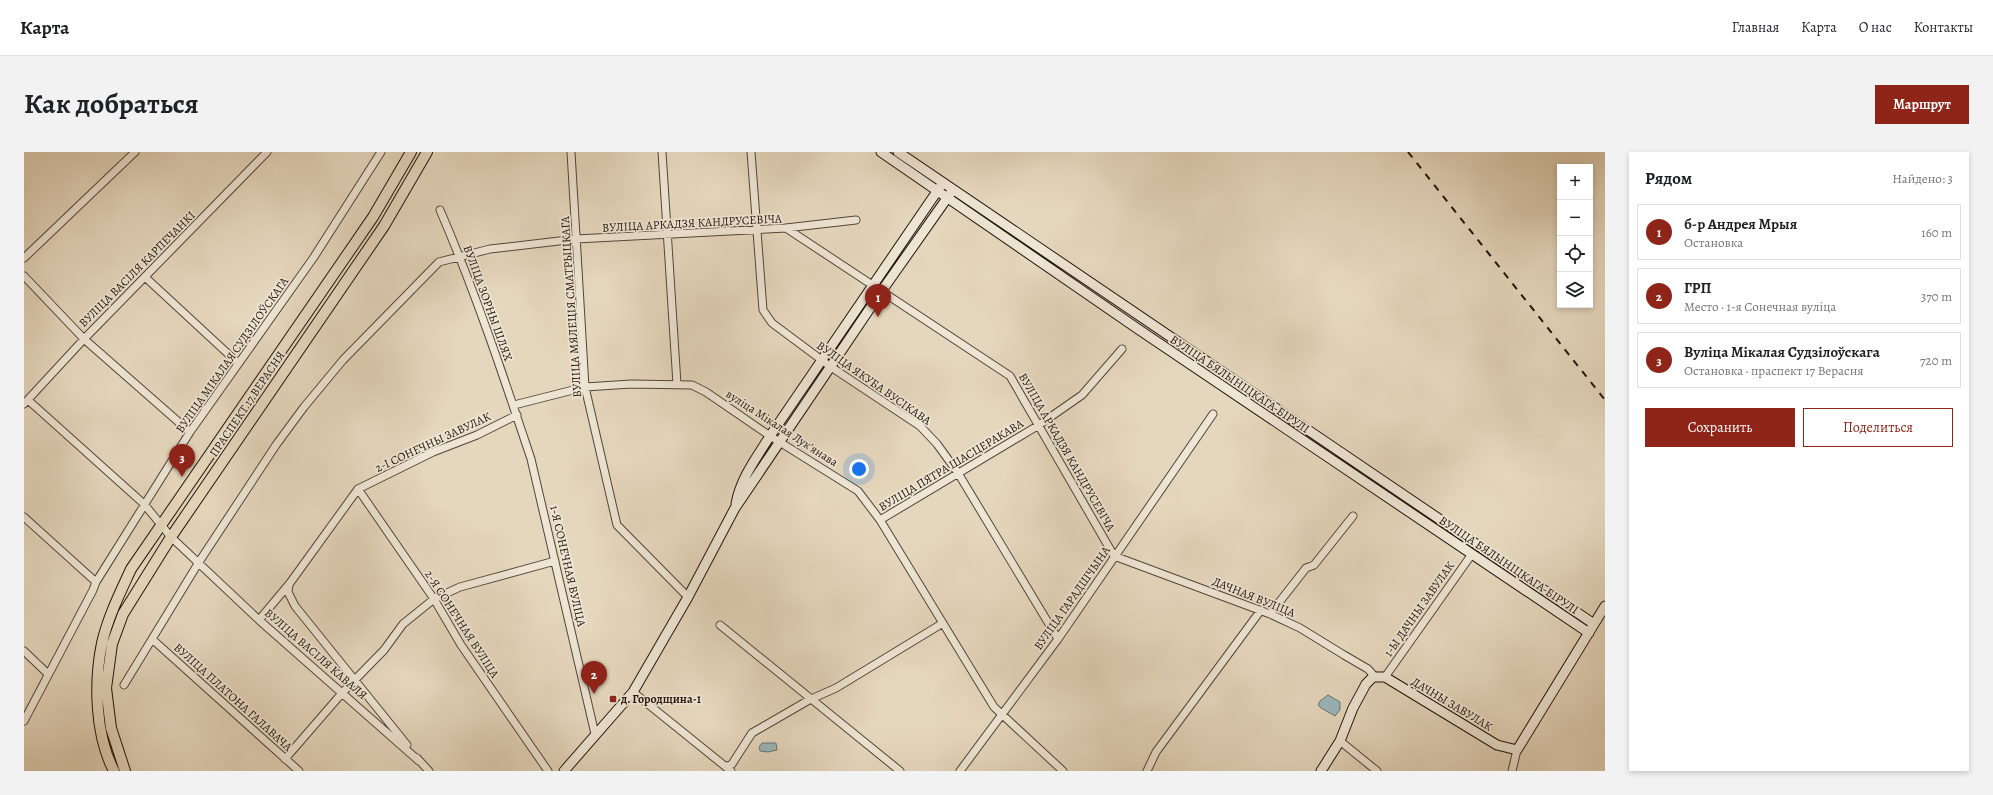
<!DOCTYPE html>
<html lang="ru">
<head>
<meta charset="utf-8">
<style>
	body { margin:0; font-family:Alegreya,serif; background:#f2f2f2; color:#202124 }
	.controls { position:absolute; right:12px; top:12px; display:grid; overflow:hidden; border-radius:0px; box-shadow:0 2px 6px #0003 }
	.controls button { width:36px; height:36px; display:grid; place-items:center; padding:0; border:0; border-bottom:1px solid #e0e0e0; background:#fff; color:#202124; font:20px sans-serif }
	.you { position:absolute; left:835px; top:317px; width:14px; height:14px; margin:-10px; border:3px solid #fff; border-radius:50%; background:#1a73e8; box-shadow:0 0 0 6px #1a73e833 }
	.badge { display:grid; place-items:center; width:26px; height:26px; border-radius:50%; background:#8f2418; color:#fff; font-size:13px; font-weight:700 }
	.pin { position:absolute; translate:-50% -33px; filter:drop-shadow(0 1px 2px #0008) }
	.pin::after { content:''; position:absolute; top:21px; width:14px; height:12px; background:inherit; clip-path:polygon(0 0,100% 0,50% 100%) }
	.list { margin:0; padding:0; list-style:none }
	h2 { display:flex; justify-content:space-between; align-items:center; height:52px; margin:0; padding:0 16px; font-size:17px }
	h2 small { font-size:13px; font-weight:400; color:#757577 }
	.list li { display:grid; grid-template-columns:26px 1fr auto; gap:12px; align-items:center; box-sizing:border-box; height:56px; margin:0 8px 8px; padding:0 8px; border:1px solid #e0e0e0; border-radius:0px }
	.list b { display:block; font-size:15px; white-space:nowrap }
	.list p { margin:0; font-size:13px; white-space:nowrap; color:#757577 }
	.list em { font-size:13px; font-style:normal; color:#757577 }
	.actions { display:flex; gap:8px; padding:12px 16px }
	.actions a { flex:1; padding:9px 0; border:1px solid #8f2418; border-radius:0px; text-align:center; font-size:14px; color:#8f2418 }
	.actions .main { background:#8f2418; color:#fff }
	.icon { flex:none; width:22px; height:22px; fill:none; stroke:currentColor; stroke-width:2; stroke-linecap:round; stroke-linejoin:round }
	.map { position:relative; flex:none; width:1581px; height:619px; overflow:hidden; border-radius:0px }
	header { display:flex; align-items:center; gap:24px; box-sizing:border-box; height:56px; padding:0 20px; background:#fff; border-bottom:1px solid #e0e0e0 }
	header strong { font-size:19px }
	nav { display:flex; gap:22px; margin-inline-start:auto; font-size:14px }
	.intro { display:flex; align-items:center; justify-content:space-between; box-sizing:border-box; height:96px; padding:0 24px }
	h1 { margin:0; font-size:28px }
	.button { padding:10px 18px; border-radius:0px; background:#8f2418; color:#fff; font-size:14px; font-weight:700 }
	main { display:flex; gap:24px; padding:0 24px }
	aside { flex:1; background:#fff; border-radius:0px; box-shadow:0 2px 6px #0003 }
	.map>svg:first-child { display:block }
</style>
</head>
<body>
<header>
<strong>Карта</strong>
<nav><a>Главная</a><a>Карта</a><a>О нас</a><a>Контакты</a></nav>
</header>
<div class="intro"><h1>Как добраться</h1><a class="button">Маршрут</a></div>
<main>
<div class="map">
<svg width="1581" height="619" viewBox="0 0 1581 619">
	<rect width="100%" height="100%" fill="#e5d7bd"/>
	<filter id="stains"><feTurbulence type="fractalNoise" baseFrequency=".005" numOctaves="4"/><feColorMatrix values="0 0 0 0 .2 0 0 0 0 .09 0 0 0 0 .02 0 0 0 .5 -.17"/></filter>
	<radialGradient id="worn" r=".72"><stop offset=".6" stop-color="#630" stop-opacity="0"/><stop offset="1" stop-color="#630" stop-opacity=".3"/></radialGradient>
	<path fill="#9bb7bc" stroke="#6a7675" d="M1304,543L1316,550V558L1311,564L1297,556L1294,553L1296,549Z
		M738,591H752L753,598L744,600L736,599L735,595Z"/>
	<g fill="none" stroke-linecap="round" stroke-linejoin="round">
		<defs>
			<path id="street" d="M547,0L561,235L593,373L664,445
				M638,0L653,232
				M727,0L739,158L748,171L807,215L896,274L913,292L934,321L1034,487
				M416,58C451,139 479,223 507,307L571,582
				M762,76L986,224L1090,404L1246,462L1276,476L1320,503L1344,517L1351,525
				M0,106L111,0
				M0,124L60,187L166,280
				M121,125L214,211
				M4,248L120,352L147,385L235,468L395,609
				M0,252L60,187L243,0
				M490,253L561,235L607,232L668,233L682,240L746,284L834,339L856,368L970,555L1039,619
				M334,337L410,447L437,493L524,619
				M0,365L72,430
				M856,368L1015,273L1058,243L1098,197
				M265,433L264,440L271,454L383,593
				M1246,462L1282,416L1290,413L1329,364
				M235,468L266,431L334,337L409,300L453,283L493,263
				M696,473L876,619
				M128,487L275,619
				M0,499L24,522
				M1361,525L1448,402
				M100,533L175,410L252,293L280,255L319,208L415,110L466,97L552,87L762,76L832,68
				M609,540L707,619
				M0,569L69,438L72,430L166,280L290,105L357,0
				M1316,589L1353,619
				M393,606L405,619
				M261,607L319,540L360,498L379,472L410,447L436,435L531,409
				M702,615L708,612L728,581L785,548L812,536L919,471
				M936,619L1034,487L1189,262
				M1123,619L1132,600L1237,458
				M1488,619L1493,598"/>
			<path id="secondary" d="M857,0L1114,177L1565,481
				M874,0L1570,472
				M712,352C716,327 733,305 746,284L916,35
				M540,619L609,540L664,445L711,356L857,140L926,42
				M1297,619L1316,589L1329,556L1342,532L1349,525H1361L1473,593L1493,598L1581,454"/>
			<path id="primary" d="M90,619C71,583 70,530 78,491C84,465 96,441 107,417L349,65L387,0
				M101,619L87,576L82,536L88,492L99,462L147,385L360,74L403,0"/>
		</defs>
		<use href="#street" stroke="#524538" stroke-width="9"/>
		<use href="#secondary" stroke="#21140b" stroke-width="11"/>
		<use href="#primary" stroke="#21140b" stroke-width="12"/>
		<use href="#street" stroke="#eee5d4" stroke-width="7"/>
		<use href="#secondary" stroke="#eee5d4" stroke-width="9"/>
		<use href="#primary" stroke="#e5d7bd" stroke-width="10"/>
		<path stroke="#21140b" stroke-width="2" stroke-dasharray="7 7" stroke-linecap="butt" d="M1384,0L1581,248"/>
	</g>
	<rect fill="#8f2418" stroke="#eee5d4" stroke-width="1.5" x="585" y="543" width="8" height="8" rx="2"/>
	<g text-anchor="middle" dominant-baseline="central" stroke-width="3.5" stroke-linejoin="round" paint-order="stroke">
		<g font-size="12" fill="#21140b" stroke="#eee5d4">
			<text transform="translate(668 71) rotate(-3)">ВУЛІЦА АРКАДЗЯ КАНДРУСЕВІЧА</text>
			<text transform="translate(113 117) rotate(-45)">ВУЛІЦА ВАСІЛЯ КАРПЕЧАНКІ</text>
			<text transform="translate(464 151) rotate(70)">ВУЛІЦА ЗОРНЫ ШЛЯХ</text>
			<text transform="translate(547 155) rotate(-94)">ВУЛІЦА МЯЛЕЦІЯ СМАТРЫЦКАГА</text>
			<text transform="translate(208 203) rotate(-55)">ВУЛІЦА МІКАЛАЯ СУДЗІЛОЎСКАГА</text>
			<text transform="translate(850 231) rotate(35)">ВУЛІЦА ЯКУБА ВУСІКАВА</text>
			<text transform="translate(1216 232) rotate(34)">ВУЛІЦА БЯЛЫНІЦКАГА-БІРУЛІ</text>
			<text transform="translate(223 252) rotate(-56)">ПРАСПЕКТ 17 ВЕРАСНЯ</text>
			<text transform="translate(758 276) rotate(33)">вуліца Мікалая Лукʼянава</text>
			<text transform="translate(409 290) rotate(-25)">2-І СОНЕЧНЫ ЗАВУЛАК</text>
			<text transform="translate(1043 300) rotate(60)">ВУЛІЦА АРКАДЗЯ КАНДРУСЕВІЧА</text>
			<text transform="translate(927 313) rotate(-31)">ВУЛІЦА ПЯТРА ШАСЦЕРАКАВА</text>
			<text transform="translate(1485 413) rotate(34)">ВУЛІЦА БЯЛЫНІЦКАГА-БІРУЛІ</text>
			<text transform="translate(544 414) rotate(77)">1-Я СОНЕЧНАЯ ВУЛІЦА</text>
			<text transform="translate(1230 445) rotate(22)">ДАЧНАЯ ВУЛІЦА</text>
			<text transform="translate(1048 446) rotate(-55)">ВУЛІЦА ГАРАДШЧЫНА</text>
			<text transform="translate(1395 457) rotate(-55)">1-Ы ДАЧНЫ ЗАВУЛАК</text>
			<text transform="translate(438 472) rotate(57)">2-Я СОНЕЧНАЯ ВУЛІЦА</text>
			<text transform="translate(292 502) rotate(41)">ВУЛІЦА ВАСІЛЯ КАВАЛЯ</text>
			<text transform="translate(209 545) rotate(42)">ВУЛІЦА ПЛАТОНА ГАЛАВАЧА</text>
			<text transform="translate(1428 552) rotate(31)">ДАЧНЫ ЗАВУЛАК</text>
		</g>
		<g font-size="12" font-weight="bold" fill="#21140b" stroke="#eee5d4" text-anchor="start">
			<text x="597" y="547">д. Городщина-1</text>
		</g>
	</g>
	<rect width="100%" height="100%" filter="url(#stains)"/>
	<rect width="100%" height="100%" fill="url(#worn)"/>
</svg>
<div class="controls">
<button>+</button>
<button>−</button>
<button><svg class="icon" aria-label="locate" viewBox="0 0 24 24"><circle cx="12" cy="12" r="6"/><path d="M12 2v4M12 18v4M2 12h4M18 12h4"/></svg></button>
<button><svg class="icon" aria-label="layers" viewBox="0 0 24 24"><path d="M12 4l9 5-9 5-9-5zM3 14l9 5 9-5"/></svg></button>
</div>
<div class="you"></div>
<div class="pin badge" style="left:854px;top:165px">1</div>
<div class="pin badge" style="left:570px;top:542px">2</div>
<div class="pin badge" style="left:158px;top:325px">3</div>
</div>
<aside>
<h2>Рядом<small>Найдено: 3</small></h2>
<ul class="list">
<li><span class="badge">1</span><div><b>б-р Андрея Мрыя</b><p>Остановка</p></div><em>160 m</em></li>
<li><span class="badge">2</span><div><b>ГРП</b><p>Место · 1-я Сонечная вуліца</p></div><em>370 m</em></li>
<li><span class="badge">3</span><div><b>Вуліца Мікалая Судзілоўскага</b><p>Остановка · праспект 17 Верасня</p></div><em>720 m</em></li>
</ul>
<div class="actions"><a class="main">Сохранить</a><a>Поделиться</a></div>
</aside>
</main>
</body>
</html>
